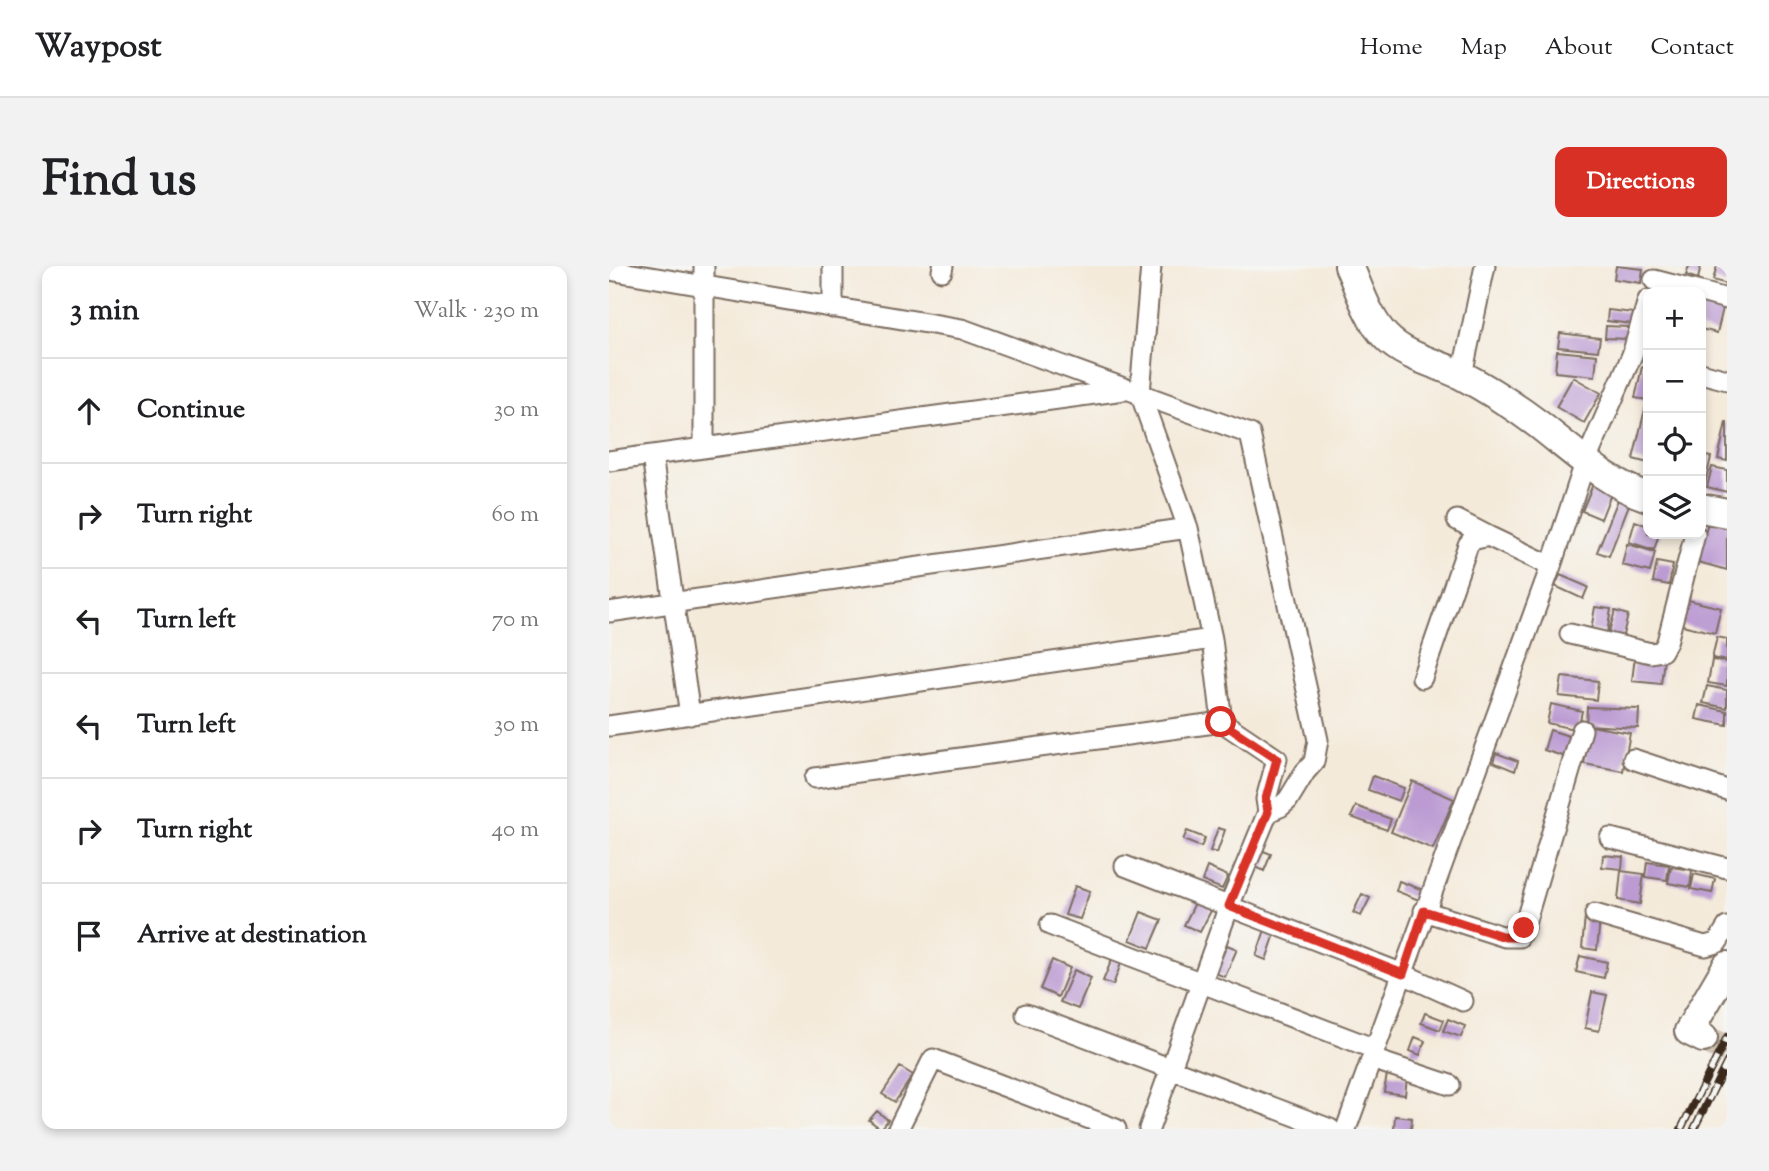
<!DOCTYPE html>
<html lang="en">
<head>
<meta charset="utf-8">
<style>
	body { margin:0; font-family:"Sorts Mill Goudy",serif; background:#f2f2f2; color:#202124 }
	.controls { position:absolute; right:21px; top:21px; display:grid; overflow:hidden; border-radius:14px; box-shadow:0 4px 10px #0003 }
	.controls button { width:63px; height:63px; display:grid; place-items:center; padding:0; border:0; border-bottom:2px solid #e0e0e0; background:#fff; color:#202124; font:35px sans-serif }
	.stop { position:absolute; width:21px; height:21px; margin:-16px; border:5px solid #d93025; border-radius:50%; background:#fff }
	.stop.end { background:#d93025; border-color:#fff; box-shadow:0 2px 7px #0008 }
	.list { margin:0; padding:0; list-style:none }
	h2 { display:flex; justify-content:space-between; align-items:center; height:91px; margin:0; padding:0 28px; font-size:30px }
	h2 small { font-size:23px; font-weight:400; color:#757577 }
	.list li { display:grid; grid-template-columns:46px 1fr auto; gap:21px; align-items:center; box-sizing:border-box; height:105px; padding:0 28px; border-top:2px solid #e0e0e0 }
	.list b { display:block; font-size:26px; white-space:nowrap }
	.list em { font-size:23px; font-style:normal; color:#757577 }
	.icon { flex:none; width:38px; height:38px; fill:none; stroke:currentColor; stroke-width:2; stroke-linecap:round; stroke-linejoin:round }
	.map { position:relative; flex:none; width:1118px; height:863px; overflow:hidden; border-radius:14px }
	header { display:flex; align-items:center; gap:42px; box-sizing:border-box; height:98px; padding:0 35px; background:#fff; border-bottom:2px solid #e0e0e0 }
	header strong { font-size:33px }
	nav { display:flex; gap:38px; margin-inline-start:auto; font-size:24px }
	.intro { display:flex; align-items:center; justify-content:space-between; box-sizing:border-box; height:168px; padding:0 42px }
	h1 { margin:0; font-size:49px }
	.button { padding:18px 32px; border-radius:14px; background:#d93025; color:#fff; font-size:24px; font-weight:700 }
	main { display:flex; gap:42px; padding:0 42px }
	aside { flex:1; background:#fff; border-radius:14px; box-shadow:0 4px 10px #0003 }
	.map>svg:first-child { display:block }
</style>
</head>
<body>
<header>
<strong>Waypost</strong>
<nav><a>Home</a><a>Map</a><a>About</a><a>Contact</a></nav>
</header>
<div class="intro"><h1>Find us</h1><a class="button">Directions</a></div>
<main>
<aside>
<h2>3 min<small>Walk · 230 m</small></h2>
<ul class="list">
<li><svg class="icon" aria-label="ahead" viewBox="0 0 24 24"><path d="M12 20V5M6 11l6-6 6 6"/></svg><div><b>Continue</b></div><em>30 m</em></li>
<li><svg class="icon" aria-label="right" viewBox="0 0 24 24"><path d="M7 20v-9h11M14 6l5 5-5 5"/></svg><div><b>Turn right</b></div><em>60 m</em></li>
<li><svg class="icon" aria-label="left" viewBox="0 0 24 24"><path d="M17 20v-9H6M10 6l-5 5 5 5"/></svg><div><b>Turn left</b></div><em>70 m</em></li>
<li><svg class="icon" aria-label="left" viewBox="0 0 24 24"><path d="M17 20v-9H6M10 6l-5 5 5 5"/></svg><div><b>Turn left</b></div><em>30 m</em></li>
<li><svg class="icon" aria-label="right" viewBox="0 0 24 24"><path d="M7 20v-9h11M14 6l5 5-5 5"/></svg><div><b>Turn right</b></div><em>40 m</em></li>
<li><svg class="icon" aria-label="arrive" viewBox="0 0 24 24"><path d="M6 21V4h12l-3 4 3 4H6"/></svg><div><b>Arrive at destination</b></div></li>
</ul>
</aside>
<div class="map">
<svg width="1118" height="863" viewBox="0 0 1118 863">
	<rect width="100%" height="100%" fill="#f6f6f2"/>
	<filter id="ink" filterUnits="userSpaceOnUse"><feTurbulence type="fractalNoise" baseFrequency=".0143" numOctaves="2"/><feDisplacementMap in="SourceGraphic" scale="14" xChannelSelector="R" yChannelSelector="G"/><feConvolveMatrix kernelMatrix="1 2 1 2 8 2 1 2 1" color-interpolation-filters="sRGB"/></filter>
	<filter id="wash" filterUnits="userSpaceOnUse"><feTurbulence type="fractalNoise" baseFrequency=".00686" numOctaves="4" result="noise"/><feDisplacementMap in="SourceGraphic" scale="28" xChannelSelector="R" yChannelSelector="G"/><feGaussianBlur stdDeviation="1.57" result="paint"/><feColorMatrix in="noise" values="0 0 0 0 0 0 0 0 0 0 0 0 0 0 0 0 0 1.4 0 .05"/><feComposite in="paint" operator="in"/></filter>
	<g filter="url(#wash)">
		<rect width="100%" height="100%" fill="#f4eada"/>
		<g id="blocks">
			<path fill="#bc9bd3" d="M1007,0L1034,3L1032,17L1005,13Z
				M1080,0H1092L1089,13L1077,9Z
				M1108,0H1118V18L1104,14Z
				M1092,32L1115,38L1108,67L1092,63Z
				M999,44L1025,47L1023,58L998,55Z
				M997,60L1019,61V73L996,72Z
				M951,67L991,72L989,85L949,81Z
				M948,85L988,89L986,110L946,106Z
				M1033,101L1039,102V134L1026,132Z
				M964,111L992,127L975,157L947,141Z
				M1038,135L1039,136V197L1024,193Z
				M1117,156H1118V195L1109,193Z
				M1092,189L1102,191L1093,231H1092Z
				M1103,201L1118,204V226L1098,221Z
				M986,213L1005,220L992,253L973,245Z
				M1012,226L1023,231L1000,290L988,286Z
				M1100,252L1118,256V304L1089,296Z
				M1026,255L1039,260V268H1050L1045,284L1020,276Z
				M1018,278L1046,286L1041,306L1013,299Z
				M1048,296L1064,299L1060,319L1044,316Z
				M951,309L979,321L974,333L946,320Z
				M1079,334L1112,342L1106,367L1073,359Z
				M986,341L1002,343L998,367L982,364Z
				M1006,345L1019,349L1013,373L999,369Z
				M1108,371L1118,373V395L1103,392Z
				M1026,390L1055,393L1052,418L1023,415Z
				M1103,394L1118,396V420L1099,417Z
				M953,411L989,415L987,434L950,430Z
				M1098,420L1118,424V442L1094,437Z
				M942,438L973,445L969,464L938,457Z
				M1090,439L1118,445V459L1087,453Z
				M978,441L1030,443L1029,462L977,459Z
				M982,460L1021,467L1014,505L975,498Z
				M941,464L966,472L960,492L935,484Z
				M887,487L909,495L906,505L884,496Z
				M764,510L795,522L790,535L759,524Z
				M803,515L845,533L824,583L782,566Z
				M747,540L782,553L778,564L742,551Z
				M609,562L616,564L608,587L601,585Z
				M578,565L596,572L592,581L574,574Z
				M652,584L662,588L655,605L645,600Z
				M994,589L1014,591L1013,603L993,601Z
				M1038,596L1060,599L1058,614L1036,611Z
				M598,601L619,610L613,623L593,615Z
				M1062,601L1083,604L1081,621L1059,617Z
				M1012,605L1035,608L1031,638L1009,634Z
				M1085,608L1106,613L1103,627L1082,623Z
				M790,615L814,624L810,634L787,625Z
				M466,620L481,625L471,653L456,649Z
				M753,628L761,632L752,650L744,647Z
				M588,633L604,641L591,666L575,659Z
				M532,646L553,654L541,682L521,674Z
				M976,651L991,653L988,684L973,682Z
				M657,661L667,665L657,694L647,690Z
				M618,679L628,683L616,711L606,707Z
				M505,688L514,692L504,719L494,715Z
				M971,690L998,696L995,712L967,706Z
				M443,694L461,702L449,731L431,723Z
				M465,704L482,712L469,743L451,736Z
				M983,726L998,729L990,765L976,762Z
				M816,747L835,754L831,764L812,757Z
				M839,753L856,760L852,771L834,765Z
				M806,771L816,775L811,789L801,785Z
				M291,801L304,809L286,836L273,828Z
				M778,808L798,811L796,829L775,826Z
				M268,845L279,854L272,863L260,854Z
				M786,850L803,852L802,863H785Z"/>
		</g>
	</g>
	<g filter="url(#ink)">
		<use href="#blocks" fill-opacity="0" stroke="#7c6d60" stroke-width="2"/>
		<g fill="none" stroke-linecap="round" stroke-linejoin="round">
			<path stroke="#cfc4b4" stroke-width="28" stroke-dasharray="28 14" stroke-linecap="butt" d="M1094,772L1118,783"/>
			<defs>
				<path id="street" d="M95,0V182
					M542,0L531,127L579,262L603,373L613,456L668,493L657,533L659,546
					M0,4L353,63L641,168L709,474L705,496L696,506L679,534L671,541L659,546L620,640L540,863
					M333,5L334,0
					M1045,14L1091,26
					M1092,26L1118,33
					M224,42V0
					M1092,107L1118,114
					M853,109L876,0
					M43,190L81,449
					M0,195L515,124
					M848,254L879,270
					M0,346L579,262
					M961,368L1042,387L1053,385L1058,376L1086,268
					M813,412L859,279L863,274L879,270L942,300
					M0,460L603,373
					M1024,493L1118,524
					M206,512L613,456
					M1001,572L1118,602
					M516,600L794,708L854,735
					M815,645L896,671H910L915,661L973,464
					M986,648L1096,680L1108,677L1118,661
					M441,659L766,783
					M417,748L721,863
					M763,793L841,819
					M289,863L324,793L507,863
					M737,863L942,300L976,197L1023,89L1039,34"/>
				<path id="secondary" d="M740,0C750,22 759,53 777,71C796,91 828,97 852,109C879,123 905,140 929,158C964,185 997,217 1039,231
					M1092,242L1118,247
					M1094,772L1080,765L1118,700"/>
			</defs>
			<use href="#street" stroke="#7c6d60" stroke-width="23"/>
			<use href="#secondary" stroke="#7c6d60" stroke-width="32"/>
			<use href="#street" stroke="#fff" stroke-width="19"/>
			<use href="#secondary" stroke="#fff" stroke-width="28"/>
			<defs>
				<path id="rail" d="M1072,863L1118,771
					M1085,863L1118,796"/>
			</defs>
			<use href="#rail" stroke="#3b2a1e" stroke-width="8"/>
			<use href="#rail" stroke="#f6f6f2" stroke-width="5" stroke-dasharray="16" stroke-linecap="butt"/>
		</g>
	</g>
	<g fill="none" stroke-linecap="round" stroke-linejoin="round" filter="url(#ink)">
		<path stroke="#d93025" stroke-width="9" d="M612,456L668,493L657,533L659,546L620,640L794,708L815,645L896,671H910L915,662"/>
	</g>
</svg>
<div class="controls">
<button>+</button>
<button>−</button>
<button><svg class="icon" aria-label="locate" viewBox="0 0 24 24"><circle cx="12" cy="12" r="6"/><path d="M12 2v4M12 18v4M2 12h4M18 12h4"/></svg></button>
<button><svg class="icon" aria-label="layers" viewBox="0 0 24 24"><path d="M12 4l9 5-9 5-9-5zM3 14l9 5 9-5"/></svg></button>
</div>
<div class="stop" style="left:612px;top:456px"></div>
<div class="stop end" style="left:915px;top:662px"></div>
</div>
</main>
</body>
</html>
